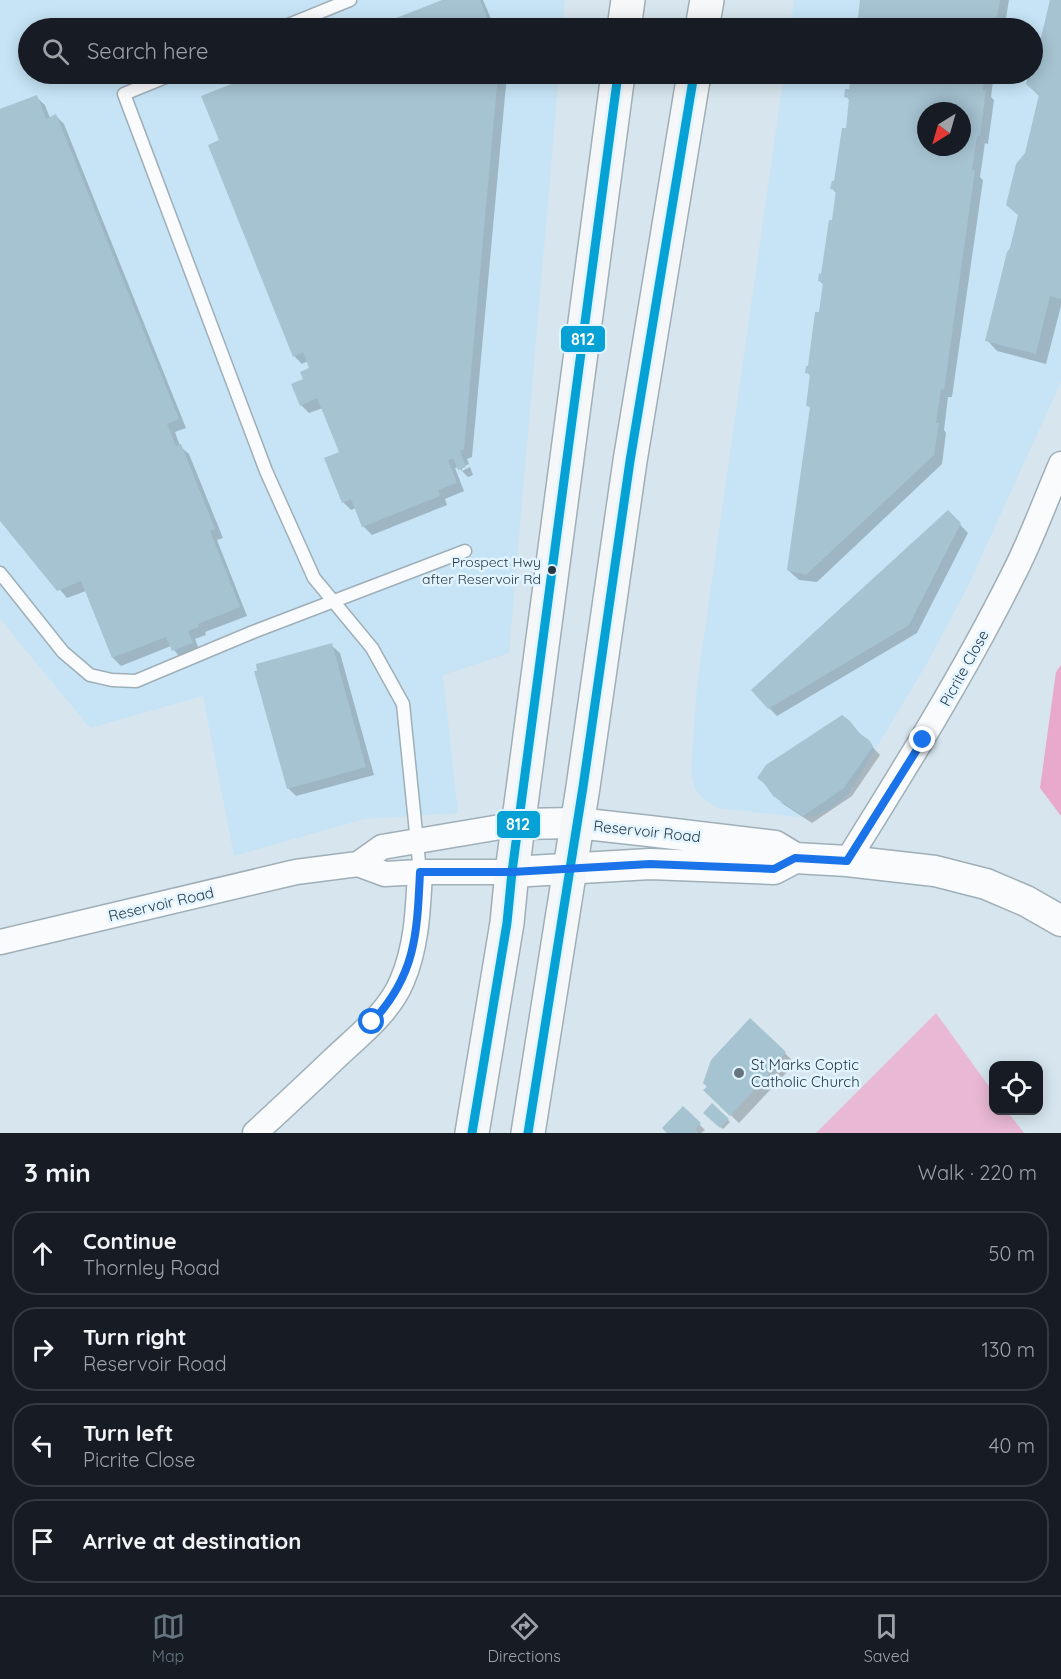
<!DOCTYPE html>
<html lang="en">
<head>
<meta charset="utf-8">
<style>
	body { margin:0; font-family:Quicksand,sans-serif; background:#20242c; color:#f1f3f6 }
	.controls { position:absolute; right:18px; bottom:18px; display:grid; overflow:hidden; border-radius:12px; box-shadow:0 3px 15px #0003 }
	.controls button { width:54px; height:54px; display:grid; place-items:center; padding:0; border:0; border-bottom:2px solid #363941; background:#171b24; color:#f1f3f6; font:30px sans-serif }
	.compass { position:absolute; left:917px; top:102px; width:54px; height:54px; border-radius:50%; background:#171b24; box-shadow:0 3px 15px #0003; rotate:217deg }
	.stop { position:absolute; width:18px; height:18px; margin:-14px; border:4px solid #1a73e8; border-radius:50%; background:#fff }
	.stop.end { background:#1a73e8; border-color:#fff; box-shadow:0 2px 6px #0008 }
	.list { margin:0; padding:0; list-style:none }
	h2 { display:flex; justify-content:space-between; align-items:center; height:78px; margin:0; padding:0 24px; font-size:26px }
	h2 small { font-size:20px; font-weight:400; color:#9ea1a6 }
	.list li { display:grid; grid-template-columns:39px 1fr auto; gap:18px; align-items:center; box-sizing:border-box; height:84px; margin:0 12px 12px; padding:0 12px; border:2px solid #363941; border-radius:24px }
	.list b { display:block; font-size:22px; white-space:nowrap }
	.list p { margin:0; font-size:20px; white-space:nowrap; color:#9ea1a6 }
	.list em { font-size:20px; font-style:normal; color:#9ea1a6 }
	.icon { flex:none; width:33px; height:33px; fill:none; stroke:currentColor; stroke-width:2; stroke-linecap:round; stroke-linejoin:round }
	.map { position:relative; flex:none; width:1061px; height:1133px; overflow:hidden }
	.search { position:absolute; background:#171b24; box-shadow:0 3px 15px #0003; left:18px; right:18px; top:18px; height:66px; display:flex; align-items:center; gap:15px; box-sizing:border-box; padding:0 21px; border-radius:33px; color:#9ea1a6; font-size:22px }
	.sheet { height:462px; background:#171b24 }
	nav { display:flex; justify-content:space-around; align-items:center; box-sizing:border-box; height:84px; border-top:2px solid #363941; background:#171b24; font-size:16px; color:#9ea1a6 }
	nav a { display:grid; justify-items:center; gap:3px }
	nav .on { color:#64757f }
	.map>svg:first-child { display:block }
</style>
</head>
<body>
<div class="map">
<svg width="1061" height="1133" viewBox="0 0 1061 1133">
	<rect width="100%" height="100%" fill="#d6e5ee"/>
	<path fill="#c6e4f6" fill-rule="evenodd" d="M0,0H565L562,28H28V74H559L509,653L443,675L458,813L364,819L234,856L203,696L90,728L0,619Z
		M794,0H1061V382L967,588L929,660L848,795L830,809L817,815L799,817L717,808L704,799L695,789L691,772L697,685L784,74H1032V28H790ZM926,111H962V147H926Z"/>
	<path fill="#e9b8d4" d="M936,1013L993,1092L994,1110L1007,1111L1024,1133H816Z"/>
	<path fill="#e8a9cc" d="M1061,665V816L1040,788L1056,672Z"/>
	<path fill="#0003" fill-rule="evenodd" d="M446,0H483L495,28H375Z
		M862,0H1009L1005,24H1002L1001,28H858Z
		M1052,0H1061V306L1046,364L997,351L987,340L1020,216L1026,154L1040,97L1027,84L1039,54Z
		M261,74H507L472,457L467,459L469,464L462,467V471L470,467L473,475L468,477L460,469L459,467L455,468L464,491L445,499L447,505L372,535L363,526L356,508L351,510L343,502L341,453L323,408L309,413L301,405L305,380L311,369L308,361L302,364L294,356L221,141L203,97Z
		M852,74H994L991,97L994,100L988,144L985,143L980,177L983,180L952,397H948L944,430L946,433L942,464L817,582L799,580L788,570L811,409L808,405L812,377L807,372L810,368L820,314L824,285L819,280L822,276L833,222L837,194L832,188L836,183L847,130L850,101L846,96L850,91ZM926,111H962V147H926Z
		M36,97L45,105L50,118L56,116L64,124L186,428L175,432L180,446L189,454L223,538L217,540L247,616L205,632L206,635L195,639L200,652L181,659L171,646L121,666L113,658L86,591L67,598L0,519V111Z
		M948,512L968,533L917,633L777,716L769,708Z
		M331,645L340,653L374,775L296,796L288,788Z
		M849,722L880,755L852,796L812,823L783,804L759,778Z
		M750,1020L793,1061L785,1070L787,1072L739,1123L705,1090Z
		M712,1105L730,1122L723,1129L705,1113Z
		M683,1108L705,1130L701,1133H669Z"/>
	<path fill="#a6c3d2" fill-rule="evenodd" d="M442,0H480L491,28H371Z
		M860,0H1000L997,17H994L992,28H857Z
		M1050,0H1061V299L1050,296L1036,354L985,341L1007,252L1010,248L1018,215L1006,205L1016,164L1025,153L1039,95L1026,84L1028,74H1032V59L1037,54Z
		M257,74H498L464,449L460,451L466,467L458,470L453,458L448,460L457,483L438,490L440,496L362,527L351,499L342,503L324,458L339,452L317,398L300,406L291,384L303,379L300,372L309,368L303,352L293,357L208,145L219,140L201,96Z
		M851,74H985L983,90H986L980,136H977L972,170H975L944,390L941,389L936,423H939L934,455L806,575L787,570L810,407L806,406L810,374L805,373L806,366H808L815,312H819L823,282L818,281L819,273L821,274L829,220H832L836,190L830,189L832,181H834L842,128H846L849,98L844,97L845,89H849ZM926,111H962V147H926Z
		M37,95L46,119L56,114L179,419L167,424L176,446L181,444L215,529L210,531L240,607L198,624L199,627L188,631L193,643L172,651L166,637L112,658L81,581L57,591L0,521V109Z
		M948,510L961,523L909,625L768,709L751,690Z
		M332,643L366,767L287,789L254,671H257L256,664Z
		M842,715L850,721L859,733L869,740L873,746L844,788L803,816L773,796L765,784L757,778L766,765Z
		M750,1018L786,1052L778,1061L780,1063L730,1116L703,1090L707,1087L703,1083L711,1060Z
		M712,1103L729,1119L720,1128L703,1113Z
		M683,1106L701,1123L695,1129L699,1133H667L662,1128Z"/>
	<g fill="none" stroke-linecap="round" stroke-linejoin="round">
		<defs>
			<path id="service" d="M281,28L350,0
				M173,74L124,94L266,471L314,578L372,648L403,704L420,872
				M0,573L63,652L90,675L112,680L136,681L253,632L465,551"/>
			<path id="minor" d="M847,861C905,768 963,675 1012,577C1031,541 1045,501 1061,464
				M358,864L385,874L420,872H512
				M0,942L296,872L358,864L382,847L518,824
				M255,1133C281,1109 307,1085 333,1060C357,1037 389,1013 402,981C417,946 418,909 420,872"/>
			<path id="tertiary" d="M518,824L577,823L649,831L775,846L795,858L847,861L935,871L986,884L1026,901L1061,921
				M512,872L650,864L774,869L795,858"/>
			<path id="secondary" d="M624,28L628,0
				M702,28L707,0
				M472,1133L507,923L512,872L618,74
				M528,1133L583,787L630,461L694,74"/>
		</defs>
		<use href="#service" stroke="#9fafb8" stroke-width="15"/>
		<use href="#minor" stroke="#9fafb8" stroke-width="27"/>
		<use href="#tertiary" stroke="#9fafb8" stroke-width="33"/>
		<use href="#secondary" stroke="#9fafb8" stroke-width="36"/>
		<use href="#service" stroke="#f9fbfc" stroke-width="12"/>
		<use href="#minor" stroke="#f9fbfc" stroke-width="24"/>
		<use href="#tertiary" stroke="#f9fbfc" stroke-width="30"/>
		<use href="#secondary" stroke="#f5f7f9" stroke-width="33"/>
		<defs>
			<path id="bus-1" d="M472,1133L507,923L512,872L618,74
				M528,1133L583,787L630,461L694,74"/>
		</defs>
		<use href="#bus-1" stroke="#e1f4ff" stroke-width="14"/>
		<use href="#bus-1" stroke="#06a2d5" stroke-width="9"/>
	</g>
	<g fill="none" stroke-linecap="round" stroke-linejoin="round">
		<path stroke="#1a73e8" stroke-width="8" d="M372,1022C416,975 417,934 420,872H512L650,864L774,869L795,858L847,861L923,740"/>
	</g>
	<circle fill="#263843" stroke="#e1f4ff" stroke-width="2" cx="552" cy="570" r="5"/>
	<circle fill="#64757f" stroke="#e1f4ff" stroke-width="2" cx="739" cy="1073" r="6"/>
	<g text-anchor="middle" dominant-baseline="central" stroke-width="5" stroke-linejoin="round" paint-order="stroke">
		<g font-size="14" fill="#263843" stroke="#e1f4ff" text-anchor="end">
			<text x="541" y="562">Prospect Hwy<tspan x="541" dy="17">after Reservoir Rd</tspan></text>
		</g>
		<g font-size="15" fill="#263843" stroke="#e1f4ff">
			<text transform="translate(964 668) rotate(-61)">Picrite Close</text>
			<text transform="translate(647 831) rotate(6)">Reservoir Road</text>
			<text transform="translate(161 904) rotate(-13)">Reservoir Road</text>
		</g>
		<g font-size="15" fill="#263843" stroke="#e1f4ff" text-anchor="start">
			<text x="751" y="1064">St Marks Coptic<tspan x="751" dy="17">Catholic Church</tspan></text>
		</g>
	</g>
	<g stroke="#e1f4ff" stroke-width="2">
		<rect x="560" y="325" width="46" height="28" rx="6" fill="#06a2d5"/>
		<rect x="496" y="810" width="45" height="29" rx="6" fill="#06a2d5"/>
	</g>
	<g font-size="16" text-anchor="middle" font-weight="bold" fill="#fff">
		<text x="583" y="345">812</text>
		<text x="518" y="830">812</text>
	</g>
</svg>
<div class="controls">
<button><svg class="icon" aria-label="locate" viewBox="0 0 24 24"><circle cx="12" cy="12" r="6"/><path d="M12 2v4M12 18v4M2 12h4M18 12h4"/></svg></button>
</div>
<svg class="compass" viewBox="-18 -18 36 36"><path d="M0-13l5 13h-10z" fill="#e53935"/><path d="M0 13l5-13h-10z" fill="#9ea1a6"/></svg>
<div class="stop" style="left:372px;top:1022px"></div>
<div class="stop end" style="left:923px;top:740px"></div>
<div class="search"><svg class="icon" aria-label="search" viewBox="0 0 24 24"><circle cx="10" cy="10" r="6"/><path d="M15 15l6 6"/></svg>Search here</div>
</div>
<section class="sheet">
<h2>3 min<small>Walk · 220 m</small></h2>
<ul class="list">
<li><svg class="icon" aria-label="ahead" viewBox="0 0 24 24"><path d="M12 20V5M6 11l6-6 6 6"/></svg><div><b>Continue</b><p>Thornley Road</p></div><em>50 m</em></li>
<li><svg class="icon" aria-label="right" viewBox="0 0 24 24"><path d="M7 20v-9h11M14 6l5 5-5 5"/></svg><div><b>Turn right</b><p>Reservoir Road</p></div><em>130 m</em></li>
<li><svg class="icon" aria-label="left" viewBox="0 0 24 24"><path d="M17 20v-9H6M10 6l-5 5 5 5"/></svg><div><b>Turn left</b><p>Picrite Close</p></div><em>40 m</em></li>
<li><svg class="icon" aria-label="arrive" viewBox="0 0 24 24"><path d="M6 21V4h12l-3 4 3 4H6"/></svg><div><b>Arrive at destination</b></div></li>
</ul>
</section>
<nav>
<a class="on"><svg class="icon" aria-label="map" viewBox="0 0 24 24"><path d="M3 6l6-2 6 2 6-2v14l-6 2-6-2-6 2zM9 4v14M15 6v14"/></svg>Map</a>
<a><svg class="icon" aria-label="directions" viewBox="0 0 24 24"><path d="M12 3l9 9-9 9-9-9zM9 14v-3h6M13 9l2 2-2 2"/></svg>Directions</a>
<a><svg class="icon" aria-label="saved" viewBox="0 0 24 24"><path d="M7 4h10v16l-5-4-5 4z"/></svg>Saved</a>
</nav>
</body>
</html>
